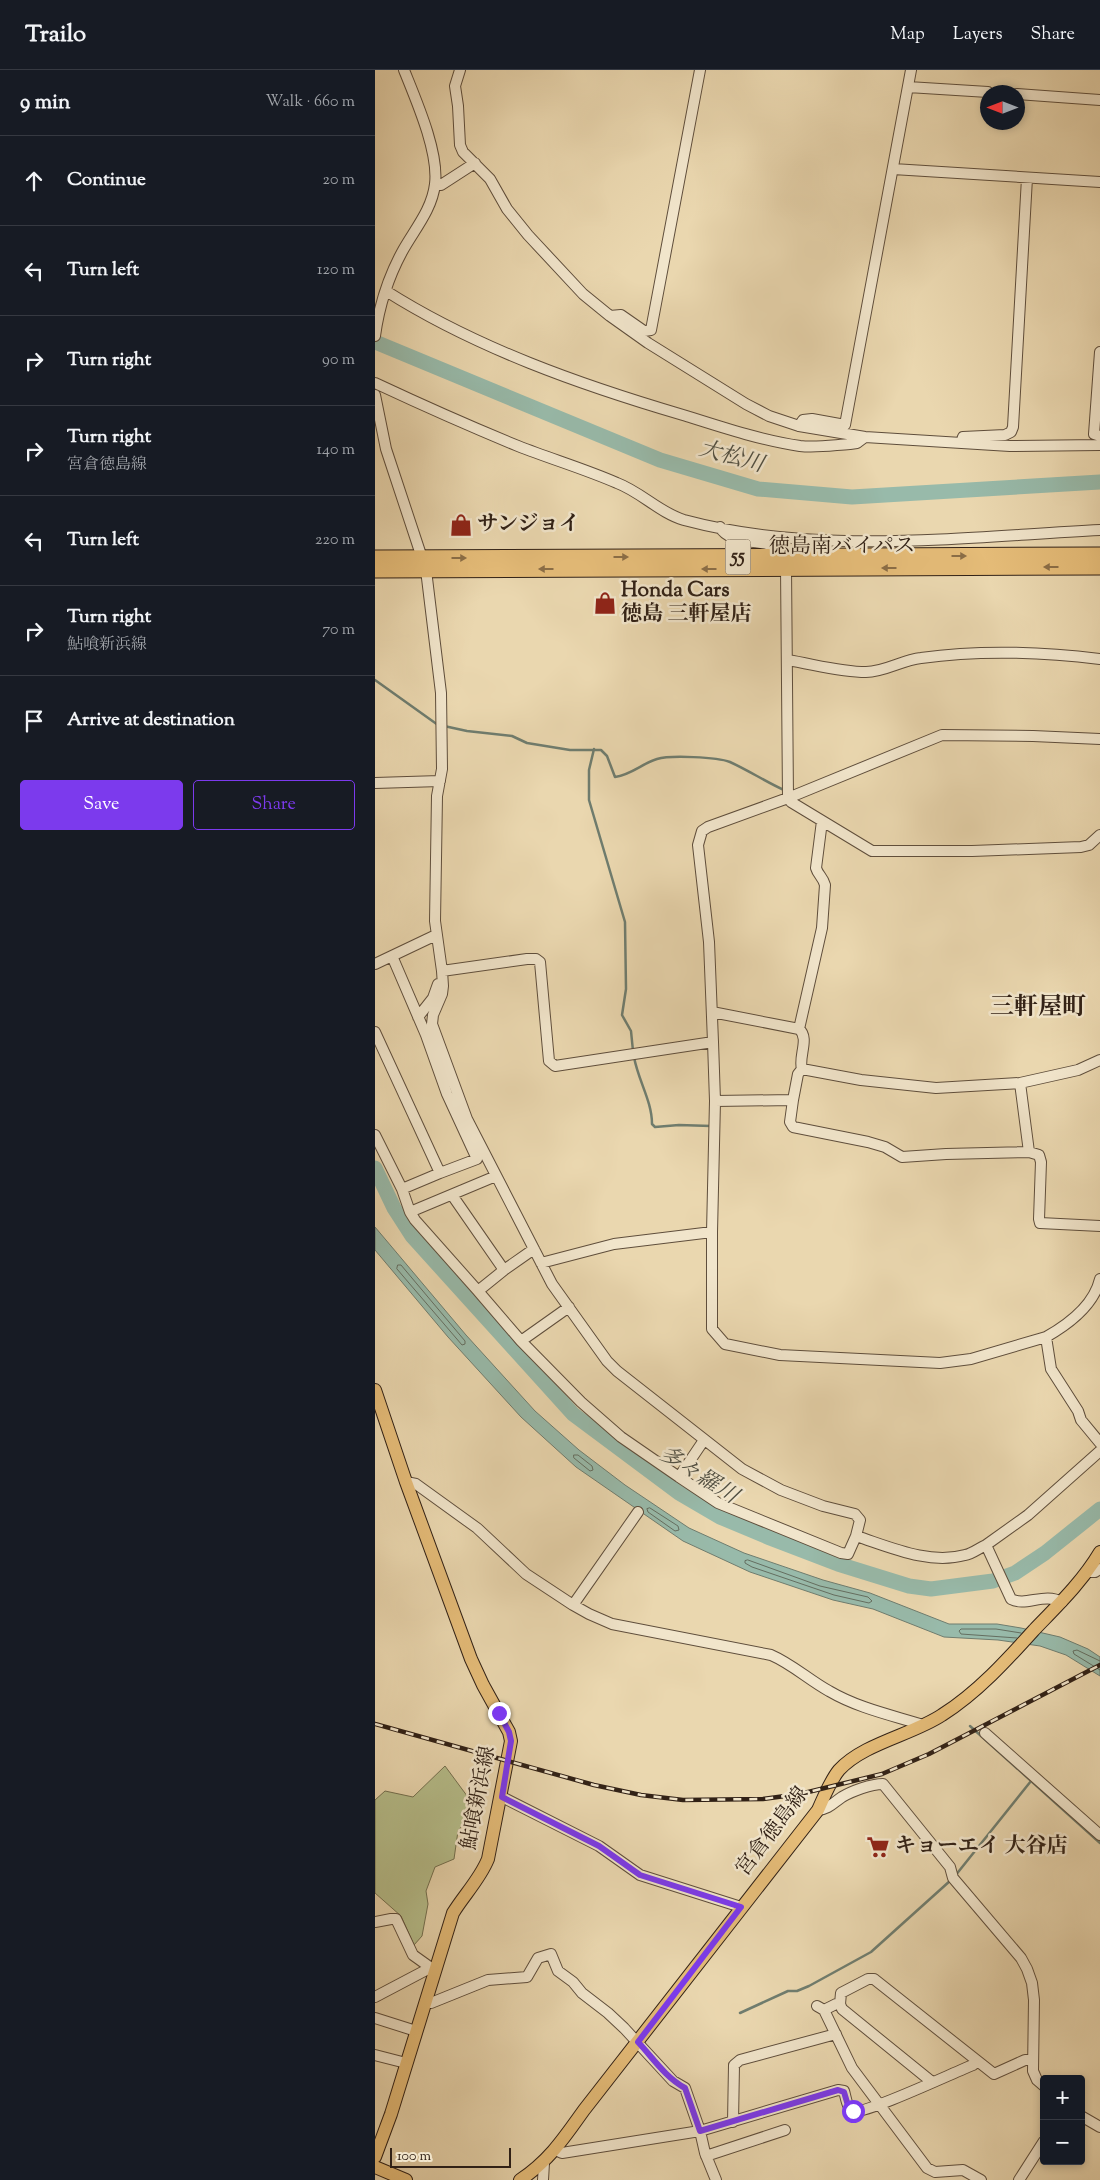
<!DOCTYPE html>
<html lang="en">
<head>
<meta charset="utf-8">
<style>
	body { margin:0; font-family:"Sorts Mill Goudy","Noto Serif JP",serif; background:#242831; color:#f1f3f6 }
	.controls { position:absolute; right:15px; bottom:15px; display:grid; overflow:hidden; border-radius:5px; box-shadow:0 2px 8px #0003 }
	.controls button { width:45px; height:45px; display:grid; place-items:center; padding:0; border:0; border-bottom:1px solid #363941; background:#171b24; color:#f1f3f6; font:25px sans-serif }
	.compass { position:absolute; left:605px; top:15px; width:45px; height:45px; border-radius:50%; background:#171b24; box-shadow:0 2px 8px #0003; rotate:270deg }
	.scale { position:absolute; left:15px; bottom:12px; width:121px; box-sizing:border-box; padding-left:5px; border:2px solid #312116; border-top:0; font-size:14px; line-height:18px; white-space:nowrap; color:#312116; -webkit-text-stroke:4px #f1e5cb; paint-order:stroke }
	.stop { position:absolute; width:15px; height:15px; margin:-11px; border:4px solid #7c3aed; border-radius:50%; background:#fff }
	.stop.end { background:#7c3aed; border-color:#fff; box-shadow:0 1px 5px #0008 }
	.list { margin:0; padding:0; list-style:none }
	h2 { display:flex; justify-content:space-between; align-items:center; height:65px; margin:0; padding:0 20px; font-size:21px }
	h2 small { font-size:16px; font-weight:400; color:#9ea1a6 }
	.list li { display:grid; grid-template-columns:32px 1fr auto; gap:15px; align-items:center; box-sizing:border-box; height:90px; padding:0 20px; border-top:1px solid #363941 }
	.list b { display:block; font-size:19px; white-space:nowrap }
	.list p { margin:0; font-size:16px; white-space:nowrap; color:#9ea1a6 }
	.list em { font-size:16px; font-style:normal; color:#9ea1a6 }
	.actions { display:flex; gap:10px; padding:15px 20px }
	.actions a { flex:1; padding:11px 0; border:1px solid #7c3aed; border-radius:5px; text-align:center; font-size:18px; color:#7c3aed }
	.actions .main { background:#7c3aed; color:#fff }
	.icon { flex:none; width:28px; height:28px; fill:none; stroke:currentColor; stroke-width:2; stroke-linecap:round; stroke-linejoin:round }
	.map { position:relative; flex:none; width:725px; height:2110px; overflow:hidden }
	header { display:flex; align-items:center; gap:30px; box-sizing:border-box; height:70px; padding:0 25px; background:#171b24; border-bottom:1px solid #363941 }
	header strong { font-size:24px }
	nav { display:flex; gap:28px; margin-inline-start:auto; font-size:18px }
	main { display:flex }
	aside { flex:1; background:#171b24 }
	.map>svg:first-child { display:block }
</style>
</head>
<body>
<header>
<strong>Trailo</strong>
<nav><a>Map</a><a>Layers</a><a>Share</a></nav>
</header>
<main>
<aside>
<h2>9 min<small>Walk · 660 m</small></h2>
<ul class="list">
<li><svg class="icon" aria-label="ahead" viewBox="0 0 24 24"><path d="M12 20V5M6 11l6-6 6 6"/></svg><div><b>Continue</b></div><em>20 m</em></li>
<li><svg class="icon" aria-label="left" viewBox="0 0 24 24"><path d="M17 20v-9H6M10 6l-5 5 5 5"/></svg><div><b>Turn left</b></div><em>120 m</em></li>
<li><svg class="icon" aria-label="right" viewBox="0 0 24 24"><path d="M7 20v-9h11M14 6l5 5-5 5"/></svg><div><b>Turn right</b></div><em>90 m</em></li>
<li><svg class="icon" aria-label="right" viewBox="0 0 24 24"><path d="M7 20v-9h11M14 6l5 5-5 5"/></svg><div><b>Turn right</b><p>宮倉徳島線</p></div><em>140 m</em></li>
<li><svg class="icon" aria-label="left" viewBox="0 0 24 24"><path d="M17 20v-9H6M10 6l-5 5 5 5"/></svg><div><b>Turn left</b></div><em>220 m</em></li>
<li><svg class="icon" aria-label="right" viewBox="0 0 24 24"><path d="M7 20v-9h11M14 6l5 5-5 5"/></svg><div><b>Turn right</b><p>鮎喰新浜線</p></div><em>70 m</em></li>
<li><svg class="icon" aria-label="arrive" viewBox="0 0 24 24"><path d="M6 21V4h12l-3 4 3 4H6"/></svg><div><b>Arrive at destination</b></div></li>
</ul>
<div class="actions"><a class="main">Save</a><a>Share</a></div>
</aside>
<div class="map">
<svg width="725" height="2110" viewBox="0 0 725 2110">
	<rect width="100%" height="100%" fill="#ead7af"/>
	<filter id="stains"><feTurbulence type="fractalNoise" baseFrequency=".004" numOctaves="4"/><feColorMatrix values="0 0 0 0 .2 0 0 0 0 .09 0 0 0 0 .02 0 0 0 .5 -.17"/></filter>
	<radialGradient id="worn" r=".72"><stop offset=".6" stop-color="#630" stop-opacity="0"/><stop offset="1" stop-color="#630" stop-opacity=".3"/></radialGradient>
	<path fill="#b6be8b" stroke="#747050" d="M70,1696L101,1738L83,1761L79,1789L60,1797L51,1821L53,1834L47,1866L39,1875L26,1846L0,1823V1730L10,1721L38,1727Z"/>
	<path fill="#98baaa" stroke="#6f7d6f" d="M0,1157L91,1265L160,1341L204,1380L250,1415L314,1458L369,1483L448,1510L495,1523L574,1554H622L646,1558L685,1567L713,1579L725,1587V1606L691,1585L665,1576L623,1570L569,1567L498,1539L458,1530L375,1502L308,1471L201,1397L146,1347L73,1267L0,1180Z"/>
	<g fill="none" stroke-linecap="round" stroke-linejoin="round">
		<path stroke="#646e60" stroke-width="1" d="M23,1195H26L90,1271V1274L87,1275L22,1199Z
			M199,1385H203L217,1396L218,1400L215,1401L199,1388Z
			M275,1438L303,1456L304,1460L300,1461L273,1442L272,1439Z
			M373,1490L445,1516L493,1527L497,1531L494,1533L459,1525L377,1497L370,1493V1491Z
			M642,1568L586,1564L584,1561L586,1559H621L646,1563
			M725,1591L702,1580L698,1581L699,1584L725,1600"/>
		<path stroke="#6f7d6f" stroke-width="2.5" d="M0,610L63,655
			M69,656L92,661L137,666L152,673L195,680H226L232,686L240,707C256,705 268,693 282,689C295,685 342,687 355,692C373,700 391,712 409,720
			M219,679L214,700V730L250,852L251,919L247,945L256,961L258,981
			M259,987C263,1010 277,1031 277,1054L280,1057L304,1055L336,1056
			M595,1656L725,1773
			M580,1806L656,1711
			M365,1943L413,1921H422L434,1916L496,1882L576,1810"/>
		<path stroke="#98baaa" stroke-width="15" d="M0,272L285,390L383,419L477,427L725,412
			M0,1098L19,1138L37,1166L198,1344L304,1423L345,1447L395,1468L463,1494L534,1516L556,1519L618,1511L640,1503L670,1483L725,1439"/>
		<defs>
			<path id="minor" d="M85,0L80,16L83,36L85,75L88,82L115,109L132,139L153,165L208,224L235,246L273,273L371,334L394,346L424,356L490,367L635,376L725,375
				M533,17L613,22
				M642,24L725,30
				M518,99L725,112
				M60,115H66L100,93
				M11,221C101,278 206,315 308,345C346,357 385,370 425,376C441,378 459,375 475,374L482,373L490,367
				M235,246L246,245L269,261L276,260L325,0
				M0,266C4,237 13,208 27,182C39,160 57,140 60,114C64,82 41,30 29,0
				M725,282L719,364L725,366
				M0,313C47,335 94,356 143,376C176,389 210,399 242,413C266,422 285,443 309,450C444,486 587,467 725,460
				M0,325L11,379L51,500L66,623L67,699L62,726L60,851L67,901L68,916L67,924L58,945L57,954L92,1049L177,1214L232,1291L242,1301L367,1399L406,1420L448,1436L480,1444L485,1450L481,1466C515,1477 554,1495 590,1485C597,1484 604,1478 611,1475L636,1529C651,1537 669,1522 687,1532
				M424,356L428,350L437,349L470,355L536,0
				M587,370L588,367L630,365L636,362L638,357L652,108
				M345,457C352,472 377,471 392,474L411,498L413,728L416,732L497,781H597L706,777L714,775L725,765
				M412,590C438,594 465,602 491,602C510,602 527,590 546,588C603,580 668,582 725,589
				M0,713L65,711
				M0,894L61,865
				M67,901L152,889H161L165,892L174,991L180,996L338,972L334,872L323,775L327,761L333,757L413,728L567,665L658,666L725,669
				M337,942L424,959L447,858L450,815C448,807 443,805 441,798L447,751
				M43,947L58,928L63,914
				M424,959C435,968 423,987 427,999L486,1010L561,1018L645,1013L703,1000L725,990
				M0,962L65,1103L102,1089L72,1024L51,965L17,886
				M338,972L340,1031L418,1030L423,1004L427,999
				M418,1030L415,1052L418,1057L493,1072L510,1077L527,1087L571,1084L654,1082L645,1013
				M0,1065L27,1119L65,1103
				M654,1082L664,1085L666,1092L664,1149L665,1153L725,1156
				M27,1119L35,1142L121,1106
				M77,1125L129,1200L159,1179
				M35,1142L40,1150L103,1221L129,1200
				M337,1162V1259L350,1274L405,1285L565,1293L596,1289L671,1267L676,1299L703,1341L706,1350L725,1373
				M166,1193L239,1174L337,1162L340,1031
				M103,1221L146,1271L194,1237
				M671,1267C694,1254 719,1235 725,1209
				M146,1271L206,1332L246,1367L304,1407L329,1370
				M304,1407L343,1433L466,1483L473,1484L481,1466
				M31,1412L41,1414L102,1458L151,1504L198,1535L214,1544L237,1554L396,1585C417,1594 434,1610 454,1621C483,1638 516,1645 548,1655
				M611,1475L653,1445L725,1381
				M713,1502H720L725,1499
				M198,1535L263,1442
				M610,1663L725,1765
				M127,1727L224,1776L265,1805L366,1837
				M443,1740C454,1739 458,1733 467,1727C477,1721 496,1714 508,1714L575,1797L578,1808L646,1888L652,1899L657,1913L659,1930L658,2001L662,2010L669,2016
				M0,1852L16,1849H21L38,1885L59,1900
				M0,1927L55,1898
				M50,1932L56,1933L113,1910L152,1907L163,1888L176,1884L183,1901L198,1912L207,1923L233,1943L249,1958L298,2011L310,2018L325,2061L330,2083L341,2110
				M465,1934L467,1939L557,2012
				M442,1936L449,1940L477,1998L552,2098L560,2102L588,2100L606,2110
				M449,1940L461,1934H465L466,1923L493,1909H499L619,2004L650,1990H657
				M0,1948L41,1961
				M0,1985L31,1993
				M706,2046L725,2057
				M358,2052L359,1995L365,1990L461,1964
				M180,2080L187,2083L325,2061L463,2020L469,2021C471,2027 472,2040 479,2041C491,2044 580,2002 598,1995L602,1991
				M331,2086L410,2060
				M168,2110L169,2093
				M644,2110L669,2071"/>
			<path id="major" d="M0,1320L31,1412L96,1589L108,1615L134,1662L136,1671L113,1789C105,1809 89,1825 78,1843L16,2044L0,2087
				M0,2097L31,2110
				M145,2110C174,2091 189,2068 209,2040L443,1740C449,1727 455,1711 464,1700C489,1673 537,1665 567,1645C602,1623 632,1590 659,1560C683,1535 707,1512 725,1482"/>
			<path id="highway" d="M0,488L725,485
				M0,500L725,497"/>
		</defs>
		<use href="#minor" stroke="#5f4e3c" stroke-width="12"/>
		<use href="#major" stroke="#312116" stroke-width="14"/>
		<use href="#highway" stroke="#312116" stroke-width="17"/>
		<use href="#minor" stroke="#f1e5cb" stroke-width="10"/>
		<use href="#major" stroke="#e5bc78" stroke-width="12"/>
		<use href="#highway" stroke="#e5bc78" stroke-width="15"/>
		<defs>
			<path id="rail" d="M0,1654L219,1715L266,1725L308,1730L388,1729L425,1724L507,1704L554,1684L725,1595"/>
		</defs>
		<use href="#rail" stroke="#312116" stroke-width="4.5"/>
		<use href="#rail" stroke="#f1e5cb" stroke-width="2.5" stroke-dasharray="8" stroke-linecap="butt"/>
	</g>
	<defs><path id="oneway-solid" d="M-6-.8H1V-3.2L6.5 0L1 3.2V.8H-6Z" transform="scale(1.25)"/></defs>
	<g fill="#8b6e47">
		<use href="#oneway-solid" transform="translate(584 486)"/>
		<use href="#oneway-solid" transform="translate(246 487)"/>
		<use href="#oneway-solid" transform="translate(84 488)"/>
		<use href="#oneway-solid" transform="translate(676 497) rotate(180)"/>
		<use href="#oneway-solid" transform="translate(514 498) rotate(180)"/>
		<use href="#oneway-solid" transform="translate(171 499) rotate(180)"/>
		<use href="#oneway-solid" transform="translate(334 499) rotate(180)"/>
	</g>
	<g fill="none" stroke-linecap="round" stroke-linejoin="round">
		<path stroke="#7c3aed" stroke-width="6" d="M124,1643L134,1662L136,1671L127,1727L224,1776L265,1805L366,1837L263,1972C278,1988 290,2007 310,2018L325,2061L463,2020L469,2022L474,2039L478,2041"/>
	</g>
	<defs>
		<symbol id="shop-bare" viewBox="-9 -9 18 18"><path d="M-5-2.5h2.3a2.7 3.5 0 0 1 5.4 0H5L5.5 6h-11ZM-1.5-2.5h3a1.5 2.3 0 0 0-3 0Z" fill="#8f2418" stroke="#f1e5cb" stroke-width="2.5" paint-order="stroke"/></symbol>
		<symbol id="supermarket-bare" viewBox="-9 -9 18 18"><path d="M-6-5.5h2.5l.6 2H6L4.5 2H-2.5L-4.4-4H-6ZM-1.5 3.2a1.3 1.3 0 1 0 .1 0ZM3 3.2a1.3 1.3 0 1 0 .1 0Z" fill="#8f2418" stroke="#f1e5cb" stroke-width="2.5" paint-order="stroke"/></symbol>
	</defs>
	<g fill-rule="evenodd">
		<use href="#shop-bare" x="70" y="439" width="32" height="32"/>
		<use href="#shop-bare" x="214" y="517" width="32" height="32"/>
		<use href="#supermarket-bare" x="487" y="1761" width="32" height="32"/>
	</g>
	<g text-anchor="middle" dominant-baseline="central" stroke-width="5" stroke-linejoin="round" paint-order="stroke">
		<rect fill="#f1e5cb" stroke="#6b5c4c" stroke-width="1" x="350.5" y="469.5" width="25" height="35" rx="4"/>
		<g font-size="20" font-weight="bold" fill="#312116">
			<text x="363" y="487">55</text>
		</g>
		<g font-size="21" font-weight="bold" fill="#312116" stroke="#f1e5cb" text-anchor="start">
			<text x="102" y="455">サンジョイ</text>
			<text x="246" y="521">Honda Cars<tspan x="246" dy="24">徳島 三軒屋店</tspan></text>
			<text x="520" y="1777">キョーエイ 大谷店</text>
		</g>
		<g font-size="21" fill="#312116" stroke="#f1e5cb">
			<text x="467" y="477">徳島南バイパス</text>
			<text transform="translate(104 1728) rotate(-79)">鮎喰新浜線</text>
			<text transform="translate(398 1762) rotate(-53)">宮倉徳島線</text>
		</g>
		<g font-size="22" font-style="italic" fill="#504f42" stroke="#f1e5cb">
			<text transform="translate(356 388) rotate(15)">大松川</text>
			<text transform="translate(323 1406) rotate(32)">多々羅川</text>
		</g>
		<g font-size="24" font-weight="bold" fill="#312116" stroke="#f1e5cb">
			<text x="663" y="938">三軒屋町</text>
		</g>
	</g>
	<rect width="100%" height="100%" filter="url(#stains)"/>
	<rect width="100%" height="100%" fill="url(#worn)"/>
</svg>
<div class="controls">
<button>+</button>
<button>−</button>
</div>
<svg class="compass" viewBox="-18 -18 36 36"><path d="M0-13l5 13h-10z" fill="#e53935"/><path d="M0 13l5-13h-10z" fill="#9ea1a6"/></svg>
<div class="scale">100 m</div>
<div class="stop" style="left:478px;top:2041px"></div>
<div class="stop end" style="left:124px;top:1643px"></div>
</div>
</main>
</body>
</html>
